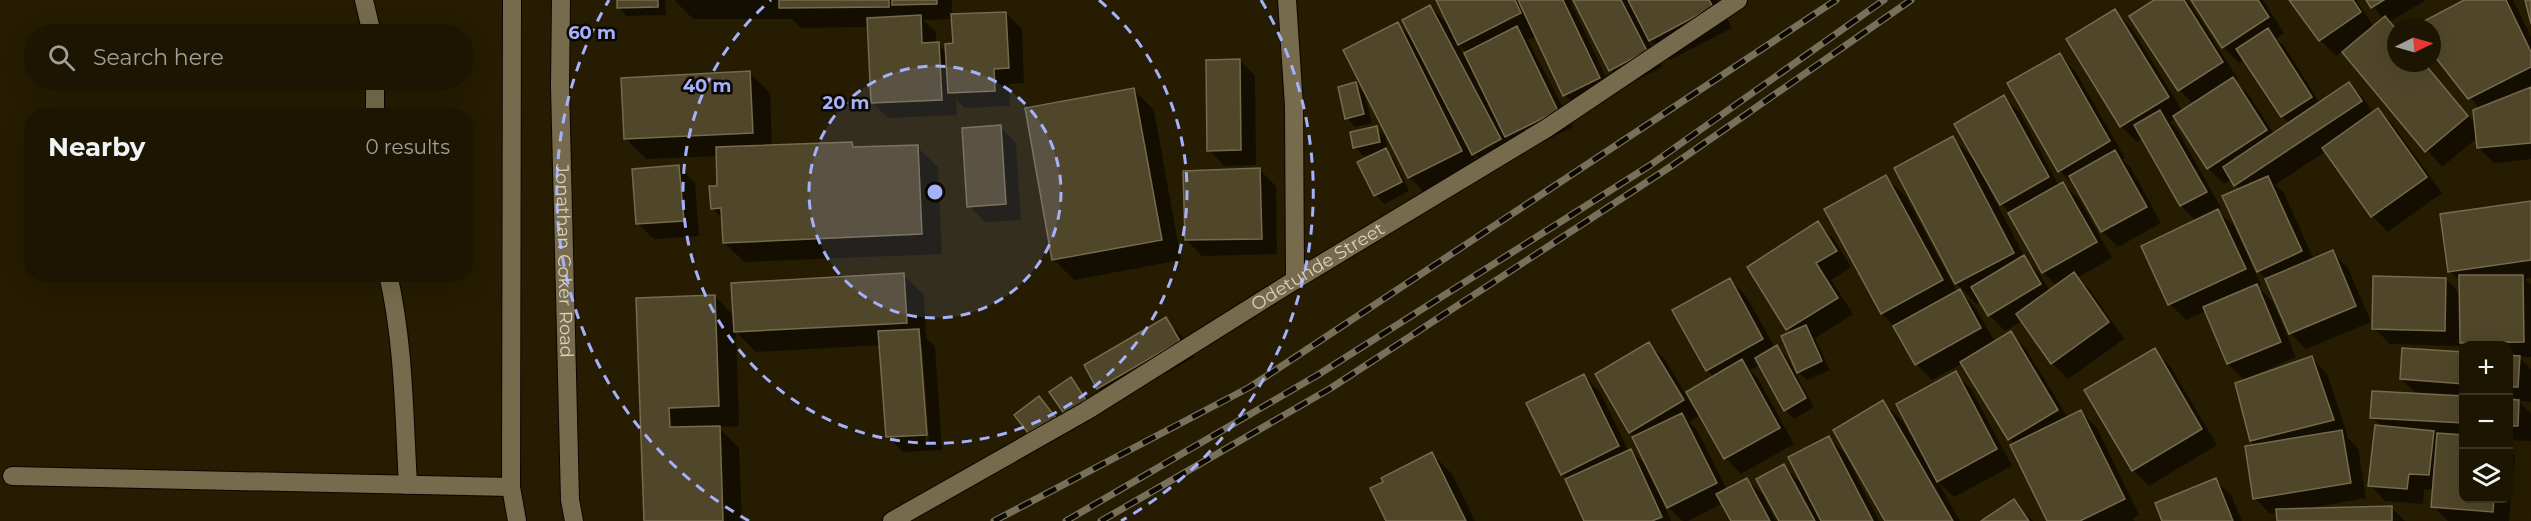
<!DOCTYPE html>
<html lang="en">
<head>
<meta charset="utf-8">
<style>
	body { margin:0; font-family:Montserrat,sans-serif; background:#251e0b; color:#f1f3f6 }
	.controls { position:absolute; right:18px; bottom:18px; display:grid; overflow:hidden; border-radius:12px; box-shadow:0 6px 24px #0002 }
	.controls button { width:54px; height:54px; display:grid; place-items:center; padding:0; border:0; border-bottom:2px solid #3a3423; background:#1c1501; color:#f1f3f6; font:30px sans-serif }
	.compass { position:absolute; left:2387px; top:18px; width:54px; height:54px; border-radius:50%; background:#1c1501; box-shadow:0 6px 24px #0002; rotate:85deg }
	.list { margin:0; padding:0; list-style:none }
	h2 { display:flex; justify-content:space-between; align-items:center; height:78px; margin:0; padding:0 24px; font-size:26px }
	h2 small { font-size:20px; font-weight:400; color:#a09f99 }
	.icon { flex:none; width:33px; height:33px; fill:none; stroke:currentColor; stroke-width:2; stroke-linecap:round; stroke-linejoin:round }
	.map { position:relative; flex:none; width:2531px; height:521px; overflow:hidden }
	.search { position:absolute; background:#1c1501; box-shadow:0 6px 24px #0002; left:24px; top:24px; width:450px; height:66px; display:flex; align-items:center; gap:15px; box-sizing:border-box; padding:0 21px; border-radius:33px; color:#a09f99; font-size:22px }
	.panel { position:absolute; background:#1c1501; box-shadow:0 6px 24px #0002; left:24px; top:108px; width:450px; height:174px; border-radius:24px }
	.map>svg:first-child { display:block }
</style>
</head>
<body>
<div class="map">
<svg width="2531" height="521" viewBox="0 0 2531 521">
	<rect width="100%" height="100%" fill="#251c01"/>
	<path fill="#0007" fill-rule="evenodd" d="M618,0H665L666,15L627,16L618,7Z
		M674,0H952V16L1006,13L1022,29L1024,83L1009,84L1010,106L965,108L956,99L957,115L888,118L872,102L869,27L801,28L792,19H693ZM953,19L955,44L947,52L936,44V32L923,20Z
		M1438,0H1570L1614,95L1580,111L1565,95L1536,36L1528,40L1573,127L1523,152L1506,136L1516,155L1489,170L1473,153L1481,171L1429,197L1409,177L1397,24L1413,39L1430,6L1449,26ZM1457,42L1467,53L1474,71L1472,72Z
		M1574,0H1718L1732,28L1670,60L1648,38L1662,67L1626,86L1611,70Z
		M2157,0H2186L2190,4L2238,79L2235,81L2249,95L2274,134L2289,124L2282,116L2245,59L2239,63L2223,47L2193,0H2263L2284,33L2276,39L2284,46L2320,103L2349,84L2365,100L2373,112L2377,109L2393,125L2442,193L2388,232L2372,216L2326,151L2275,185L2284,193L2314,260L2332,252L2348,268L2371,322L2306,349L2290,333L2268,280L2258,271L2240,190L2232,179L2224,184L2208,168L2176,118L2170,122L2176,127L2221,208L2217,210L2234,226L2261,285L2258,287L2273,302L2296,357L2255,375L2256,377L2312,358L2327,374L2348,436H2346L2358,448L2366,498L2309,508V510L2392,508L2405,521H2278V513L2270,514L2255,498L2256,446L2251,441L2245,381L2228,364L2206,311L2186,320L2170,304L2143,246L2196,221L2181,206L2143,138L2137,142L2121,126L2068,40L2115,11L2131,27L2183,112L2194,105L2180,90L2131,17Z
		M2291,0H2356L2374,27L2384,19L2368,0H2426L2389,22L2396,29V63H2425L2476,125L2480,109L2432,51V27H2416L2463,2L2461,0H2513L2531,37V159L2494,163L2478,147L2477,138L2442,167L2343,51L2336,56L2320,40Z
		M2060,55L2075,71L2125,158L2122,159L2131,168L2161,223L2118,247L2102,231L2076,186L2059,171Z
		M1240,60L1255,76L1256,165L1224,166L1209,150Z
		M750,73L770,93L772,147L851,143L857,149L917,147L938,167L942,254L744,262L724,242L723,219L712,208L718,187L717,156L646,159L626,139Z
		M1356,84L1364,93L1372,123L1355,127L1347,118Z
		M1134,90L1154,110L1181,260L1074,280L1054,260L1027,109Z
		M2004,97L2020,113L2059,186L2063,184L2079,199L2112,258L2077,278L2090,290L2124,339L2068,379L2052,363L2023,320L2005,331L1989,315L1981,301L1976,304L1956,283L1953,138L1976,161ZM1990,184L2001,204L2009,212L2043,272L2057,286L2050,291L2039,273L2026,260L1988,186Z
		M1000,127L1016,143L1021,220L985,222L969,206Z
		M1376,128L1385,136L1388,150L1386,151L1394,159L1409,191L1384,204L1376,195V153L1363,156L1355,147Z
		M679,167L695,183L699,236L654,239L638,224Z
		M1260,170L1276,186L1277,254L1202,256L1186,240Z
		M1886,177L1906,197L1957,292L1959,291L1975,307L1995,342L2011,333L2026,349L2068,418L2081,412L2097,428L2139,515L2132,519L2135,521H2049L2014,445L1963,363L1932,380L1916,364L1895,327L1882,314L1826,210Z
		M2531,203V278L2525,279L2531,285V357H2519L2531,369V402L2519,401L2531,414V441L2508,440V346H2464L2461,342V346L2390,344L2374,328L2446,279L2460,294V281L2450,271Z
		M1818,223L1834,239L1851,267L1831,280L1853,314L1815,338L1830,370L1807,380L1798,372L1792,333L1749,268Z
		M903,275L924,295L926,338L935,346L942,450L903,452L887,436L881,345L756,352L736,332L739,426L718,427L739,448L742,521H645L637,299L715,296L734,316ZM919,345H922L929,442H926Z
		M1730,280L1746,296L1775,348L1777,347L1786,356L1814,407L1794,419L1785,410L1760,365L1750,370L1757,377L1794,444L1741,474L1726,458L1701,415L1689,422L1697,430L1727,490L1747,480L1763,495L1776,521H1733L1723,503L1688,521H1683L1668,507L1663,495L1660,496L1671,521H1586L1567,479L1562,474L1584,376L1600,392L1629,452L1631,450L1649,469L1635,437L1630,432L1649,344L1665,359L1695,411L1697,409L1714,377L1707,370Z
		M1165,319L1181,335L1194,357L1114,403L1098,388Z
		M2155,350L2170,366L2217,445L2149,486L2133,470L2086,391Z
		M2464,354V498H2508V449L2515,455L2509,521H2448L2433,506L2434,490L2424,489L2423,504L2385,501L2370,485L2382,427L2372,417L2418,395L2401,379Z
		M1955,373L1971,389L2012,466L1954,497L1938,482L1960,521H1887L1883,402L1903,422L1911,436Z
		M1071,379L1094,409L1074,423Z
		M1829,438L1845,454L1879,521H1780L1784,466L1803,485Z
		M1432,454L1452,474L1475,521H1388L1385,483Z
		M2215,480L2231,495L2242,521H2164Z
		M2014,501L2033,521H1984Z"/>
	<path fill="#50462a" stroke="#756b4d" stroke-width="1.5" d="M617,0H658V7L617,8Z
		M779,0H889V7L779,8Z
		M892,0H937V4L892,5Z
		M1436,0H1515L1521,13L1458,45Z
		M1518,0H1563L1600,78L1563,96Z
		M1573,0H1621L1647,51L1609,71Z
		M1628,0H1709L1713,7L1649,41Z
		M2154,0H2184L2223,62L2178,91L2129,16Z
		M2191,0H2258L2269,17L2222,48Z
		M2289,0H2353L2361,12L2319,41Z
		M2366,0H2384L2371,8Z
		M2464,0H2506L2531,52V67L2468,99L2432,53V27H2413Z
		M2525,0H2531V24Z
		M1430,5L1501,139L1472,155L1402,20Z
		M2115,9L2169,97L2120,127L2066,39Z
		M1006,12L1009,68L994,69L995,91L948,93L945,44L953,43L951,14Z
		M921,15L922,43L939,42L942,100L871,103L867,18Z
		M2385,16L2396,29V63H2424L2468,116L2425,152L2342,52Z
		M1398,22L1462,151L1408,178L1343,50Z
		M1517,26L1558,111L1505,137L1464,53Z
		M2268,28L2312,97L2281,117L2236,49Z
		M2060,53L2110,141L2058,172L2007,83Z
		M1240,59L1241,150L1207,151L1206,60Z
		M750,71L753,133L624,139L621,78Z
		M2233,77L2267,130L2207,169L2173,116Z
		M1356,82L1364,114L1345,119L1338,87Z
		M2349,82L2362,101L2234,186L2223,167Z
		M2531,87V143L2477,148L2473,110Z
		M1134,88L1162,240L1052,260L1025,108Z
		M2004,95L2049,177L2000,205L1954,124Z
		M2378,108L2427,177L2371,217L2322,148Z
		M2160,110L2207,192L2180,206L2134,125Z
		M1001,125L1006,204L967,207L962,128Z
		M1377,126L1380,142L1353,148L1350,132Z
		M1953,136L2014,253L1955,284L1894,168Z
		M852,142L853,147L918,145L922,234L723,243L721,208L711,209L709,186H717L716,147Z
		M1386,148L1402,182L1374,196L1357,162Z
		M2115,150L2147,207L2101,232L2069,176Z
		M679,165L684,221L636,224L632,169Z
		M1260,168L1262,239L1185,240L1183,171Z
		M1886,175L1943,280L1881,314L1824,209Z
		M2268,176L2302,251L2257,272L2222,196Z
		M2063,182L2097,242L2042,273L2008,213Z
		M2531,201V260L2448,272L2440,214Z
		M2218,209L2246,269L2168,305L2141,246Z
		M1818,221L1837,251L1816,263L1838,298L1786,330L1747,267Z
		M2333,250L2356,306L2289,334L2265,279Z
		M2024,255L2041,284L1988,316L1971,287Z
		M2074,272L2109,322L2051,364L2016,314Z
		M904,273L907,323L734,332L731,283Z
		M2459,275H2523L2524,342L2460,343Z
		M2373,276L2446,278L2445,331L2372,329Z
		M1730,278L1763,339L1706,371L1672,310Z
		M2257,284L2281,342L2227,364L2203,307Z
		M1960,289L1981,328L1915,365L1893,326Z
		M715,295L719,406L669,408L670,427L720,426L723,521H644L636,298Z
		M1166,317L1180,341L1097,389L1084,365Z
		M1806,325L1822,361L1797,373L1781,336Z
		M919,329L927,435L886,437L878,331Z
		M2011,331L2058,410L2008,440L1960,362Z
		M1649,342L1684,400L1629,433L1595,374Z
		M1777,345L1806,398L1784,411L1755,358Z
		M2155,348L2202,429L2132,471L2084,390Z
		M2402,348L2464,352V384L2400,379Z
		M2508,355L2520,356L2518,387H2508Z
		M2312,356L2334,420L2250,441L2235,383Z
		M1742,359L1780,428L1724,459L1686,392Z
		M1956,371L1997,449L1937,482L1896,404Z
		M1584,374L1619,446L1561,475L1526,403Z
		M1071,377L1086,400L1065,415L1049,392Z
		M2372,391L2464,396V423L2370,418Z
		M1039,396L1057,419L1032,438L1014,415Z
		M2508,399L2519,400L2518,426H2508Z
		M1883,400L1953,521H1885L1833,430Z
		M2081,410L2125,499L2080,521H2047L2010,445Z
		M1682,413L1717,483L1667,508L1632,437Z
		M2375,425L2434,431L2429,475L2409,474L2407,489L2368,486Z
		M2342,430L2351,483L2253,499L2245,446Z
		M2437,433L2464,435V498H2494L2493,512L2431,507Z
		M1829,436L1873,521H1821L1788,457Z
		M1631,449L1662,517L1652,521H1584L1565,479Z
		M1432,452L1466,521H1386L1370,488L1383,482L1381,478Z
		M1784,464L1815,521H1779L1756,479Z
		M1747,478L1770,521H1731L1716,494Z
		M2216,478L2233,521H2162L2155,503Z
		M2014,499L2029,521H1981Z
		M2392,506V521H2277L2276,509Z"/>
	<g fill="none" stroke-linecap="round" stroke-linejoin="round">
		<defs>
			<g id="minor">
				<path d="M364,0L372,34"/>
				<path d="M512,0L511,487L517,521"/>
				<path id="s1" d="M561,0L560,86L570,500L574,521"/>
				<path d="M1287,0L1294,106L1295,280"/>
				<path d="M375,116V80"/>
				<path d="M388,274C404,343 404,415 408,485"/>
				<path d="M12,476L511,487"/>
				<path id="s2" d="M892,521L1086,411L1295,280L1547,128L1738,0"/>
			</g>
		</defs>
		<use href="#minor" stroke="#0e0600" stroke-width="20"/>
		<use href="#minor" stroke="#766c4d" stroke-width="18"/>
		<defs>
			<path id="rail" d="M994,521L1250,387L1836,0
				M1066,521L1316,376L1649,166L1884,0
				M1101,521L1331,388L1673,165L1911,0"/>
		</defs>
		<use href="#rail" stroke="#77705a" stroke-width="7"/>
		<use href="#rail" stroke="#0b0701" stroke-width="4.5" stroke-dasharray="14" stroke-linecap="butt"/>
	</g>
	<circle cx="935" cy="192" r="126" fill="#a6b1fc" fill-opacity=".12"/>
	<g fill="none" stroke="#a6b1fc" stroke-width="3" stroke-dasharray="10 8">
		<circle cx="935" cy="192" r="126"/>
		<path d="M1099 0A252 252 0 1 1 771 0"/>
		<path d="M749 521A378 378 0 0 1 609 0M1261 0A378 378 0 0 1 1121 521"/>
	</g>
	<g text-anchor="middle" dominant-baseline="central" stroke-width="5" stroke-linejoin="round" paint-order="stroke">
		<g font-size="18" fill="#d8d2c2" stroke="#0b0701">
			<text stroke="none"><textPath href="#s1" startOffset="261">Jonathan Coker Road</textPath></text>
			<text stroke="none"><textPath href="#s2" startOffset="496">Odetunde Street</textPath></text>
		</g>
	</g>
	<circle cx="935" cy="192" r="9" fill="#a6b1fc" stroke="#0b0701" stroke-width="3"/>
	<g font-size="18" text-anchor="middle" font-weight="bold" fill="#a6b1fc" stroke="#0b0701" stroke-width="5" stroke-linejoin="round" paint-order="stroke">
		<text x="592" y="39">60 m</text>
		<text x="707" y="92">40 m</text>
		<text x="846" y="109">20 m</text>
	</g>
</svg>
<div class="controls">
<button>+</button>
<button>−</button>
<button><svg class="icon" aria-label="layers" viewBox="0 0 24 24"><path d="M12 4l9 5-9 5-9-5zM3 14l9 5 9-5"/></svg></button>
</div>
<svg class="compass" viewBox="-18 -18 36 36"><path d="M0-13l5 13h-10z" fill="#e53935"/><path d="M0 13l5-13h-10z" fill="#a09f99"/></svg>
<div class="search"><svg class="icon" aria-label="search" viewBox="0 0 24 24"><circle cx="10" cy="10" r="6"/><path d="M15 15l6 6"/></svg>Search here</div>
<section class="panel">
<h2>Nearby<small>0 results</small></h2>
<ul class="list">
</ul>
</section>
</div>
</body>
</html>
